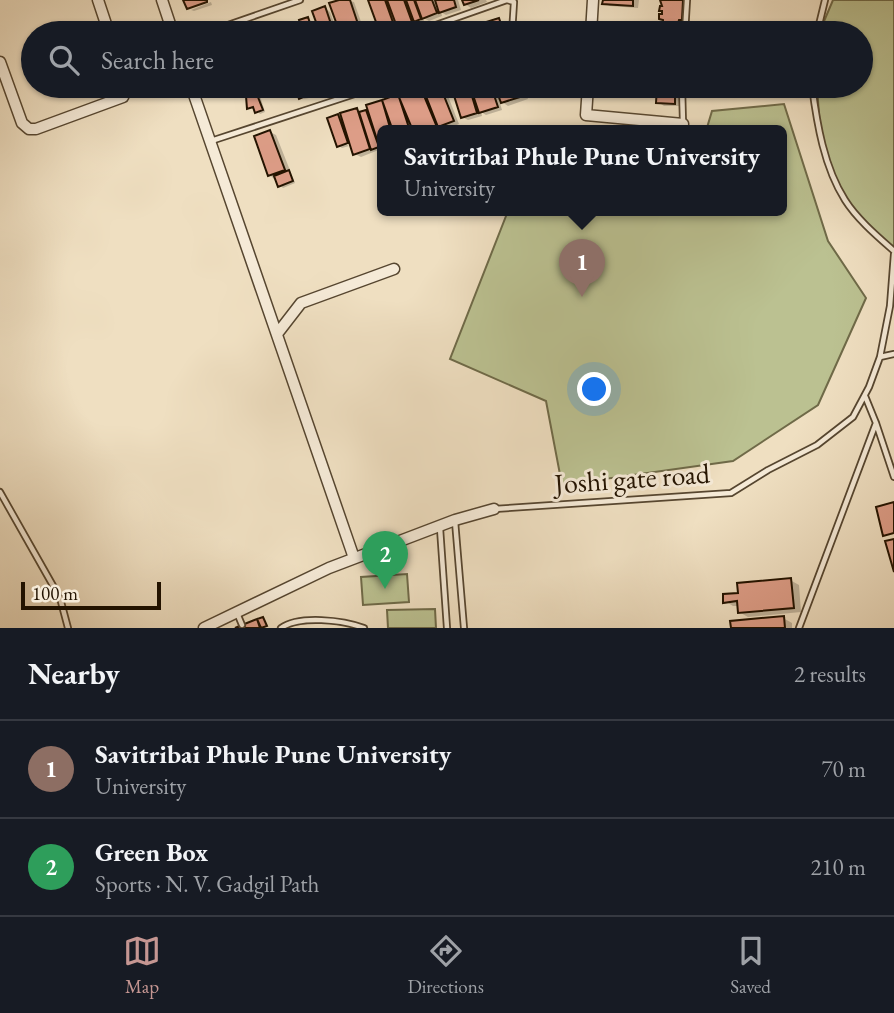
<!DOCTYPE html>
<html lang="en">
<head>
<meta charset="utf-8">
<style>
	body { margin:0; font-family:"EB Garamond",serif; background:#242831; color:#f1f3f6 }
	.scale { position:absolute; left:21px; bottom:18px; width:140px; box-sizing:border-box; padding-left:7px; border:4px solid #231300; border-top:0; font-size:19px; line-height:24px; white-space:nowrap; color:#231300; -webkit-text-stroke:5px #f5ead7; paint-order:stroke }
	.you { position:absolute; left:595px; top:390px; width:24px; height:24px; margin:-18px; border:5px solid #fff; border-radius:50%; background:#1a73e8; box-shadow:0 0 0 10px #1a73e833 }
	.badge { display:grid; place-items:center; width:46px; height:46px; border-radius:50%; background:#c59692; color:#fff; font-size:23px; font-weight:700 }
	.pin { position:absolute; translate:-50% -58px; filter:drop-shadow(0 2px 4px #0008) }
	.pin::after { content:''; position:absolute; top:37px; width:24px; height:21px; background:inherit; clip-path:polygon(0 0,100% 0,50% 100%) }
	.popup { position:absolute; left:377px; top:125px; width:410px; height:91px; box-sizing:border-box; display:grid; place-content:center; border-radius:10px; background:#171b24; filter:drop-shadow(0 2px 5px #0005); font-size:23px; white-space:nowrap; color:#9ea1a6 }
	.popup b { font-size:26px; color:#f1f3f6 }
	.popup::after { content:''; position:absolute; left:50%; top:100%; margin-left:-14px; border:14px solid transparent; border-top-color:#171b24 }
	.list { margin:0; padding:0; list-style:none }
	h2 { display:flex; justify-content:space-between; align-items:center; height:91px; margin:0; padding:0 28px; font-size:30px }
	h2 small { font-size:23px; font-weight:400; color:#9ea1a6 }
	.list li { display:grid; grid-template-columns:46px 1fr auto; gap:21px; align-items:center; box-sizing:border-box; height:98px; padding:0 28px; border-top:2px solid #363941 }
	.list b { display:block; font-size:26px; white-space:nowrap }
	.list p { margin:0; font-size:23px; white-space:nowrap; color:#9ea1a6 }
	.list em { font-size:23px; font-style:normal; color:#9ea1a6 }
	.icon { flex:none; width:38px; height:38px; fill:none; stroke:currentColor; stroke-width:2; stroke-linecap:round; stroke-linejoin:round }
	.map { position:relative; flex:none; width:894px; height:628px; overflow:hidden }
	.search { position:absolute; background:#171b24; box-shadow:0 2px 5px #0004; left:21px; right:21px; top:21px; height:77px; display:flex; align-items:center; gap:18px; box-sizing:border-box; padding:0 24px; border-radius:38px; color:#9ea1a6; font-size:26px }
	.sheet { height:287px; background:#171b24 }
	nav { display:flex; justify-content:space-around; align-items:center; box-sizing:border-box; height:98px; border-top:2px solid #363941; background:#171b24; font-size:19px; color:#9ea1a6 }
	nav a { display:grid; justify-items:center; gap:4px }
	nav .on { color:#c59692 }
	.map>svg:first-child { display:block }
</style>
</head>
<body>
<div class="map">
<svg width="894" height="628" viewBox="0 0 894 628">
	<rect width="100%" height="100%" fill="#efdfc1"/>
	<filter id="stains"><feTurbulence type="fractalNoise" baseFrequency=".00286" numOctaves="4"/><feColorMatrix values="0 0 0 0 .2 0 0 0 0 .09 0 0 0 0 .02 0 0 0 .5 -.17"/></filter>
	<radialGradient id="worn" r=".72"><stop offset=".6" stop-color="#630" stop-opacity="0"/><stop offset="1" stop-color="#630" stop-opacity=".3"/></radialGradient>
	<path fill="#bbc191" stroke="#6f6a48" stroke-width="2" d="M833,0H894V251L845,200L821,143L817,86H861V33H819Z
		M784,104L828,241L866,298L818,405L733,461L562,485L546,401L450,359L508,211H782V131H706L712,111Z
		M407,574L409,602L363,605L361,577Z
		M435,609L436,628H388L387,610Z"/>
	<path fill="#0003" d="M344,0L354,2L365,33H342L332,4Z
		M370,0H458L461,10L446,15L441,12L442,16L429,21L422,17L424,21L419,22L415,20L417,25L404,29L398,26L400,31L384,33L382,32Z
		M464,0H486L487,2L471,8L465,4Z
		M604,0H639L638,8L610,6L604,3Z
		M662,0H686L684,27L670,26L665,22L664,2Z
		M211,2L212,5L194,11L191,10Z
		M325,8L330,12L338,33H322L314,12Z
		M308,19L311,21L315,33H305L301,21Z
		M499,20L505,23L508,33H457Z
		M289,86H310L312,91L307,93L309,98L304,99L299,95L292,94Z
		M426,86H444L459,124L442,131H382L381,149L361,157L355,154L352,143L341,137L340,140L349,146L342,148L339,146L338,116L344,119L357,110L370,114L368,107Z
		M453,86H523L528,99L508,106L499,100L502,110L486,115L481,112L482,116L468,120L462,117Z
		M659,86H681L680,106H664L658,102Z
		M693,86H718V97L699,96L693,92Z
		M256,94L260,96L265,112L260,114L256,109L249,108Z
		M270,132L276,135L295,183L283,188L270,175Z
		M790,580L799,585L801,612L748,617L739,612V606H733L725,601L740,595Z
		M783,618L792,623V628H733L732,623Z"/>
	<path fill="#dd9d87" stroke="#231300" stroke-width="2" d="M183,0H207V2L187,9Z
		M339,0H350L361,33H340L329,3Z
		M368,0H385L395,28L380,33Z
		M387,0H404L412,22L397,27Z
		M406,0H414L421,19L414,22Z
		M415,0H432L437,13L422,19Z
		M435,0H454L456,7L439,13Z
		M462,0H479L464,5Z
		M603,0H633V6L602,4Z
		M660,0H683L682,20H679L678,24L663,23V20L659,19V14H662V11H659L660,6H662Z
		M325,6L334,33H320L312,11Z
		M308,17L313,33H303L299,20Z
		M499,18L504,33H451Z
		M662,29L678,31V33H662Z
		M287,86H308L310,89L304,91L306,96L299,99L297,93L291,96Z
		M420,86L437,127L428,131H413L398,95Z
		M422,86H440L454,121L438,127Z
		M451,86H469L477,113L461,118Z
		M470,86H491L498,107L479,113Z
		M495,86H519L523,96L501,103Z
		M657,86H675V104L656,103Z
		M691,86H713L712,95L691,93Z
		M256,92L263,110L255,113L253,107L247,109L246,96Z
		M398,94L410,131H393L382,100Z
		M382,100L391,131H382V145L379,146L366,105Z
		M357,108L370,149L353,155L340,113Z
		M366,110L379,147L371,150L359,112Z
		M338,114L348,143L337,147L327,118Z
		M270,130L285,170L268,176L254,136Z
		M289,170L293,181L278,187L274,176Z
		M894,502V533L883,536L876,507Z
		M894,539V572L885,541Z
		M791,578L794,608L738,613L737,601L723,603V594L738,593L737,583Z
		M784,616L785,628H731L730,621Z
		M263,617L267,626L261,628L257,619Z
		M257,619L260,628H235L242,625Z"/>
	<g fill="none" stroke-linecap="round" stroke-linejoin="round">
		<defs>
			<path id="service" d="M205,33L300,0
				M413,33L507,0L514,2L512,33
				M685,33L687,0
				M817,33L825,0
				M682,86L683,123
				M812,86C817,124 824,167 845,200C857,219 877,236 894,251
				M341,97L344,86
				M211,141L379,86
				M894,254L890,306L880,357L894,354
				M865,396L876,423L894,477
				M0,492L60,598L68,628
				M494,509L731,493L768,470L817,445L853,417L869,387L880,357
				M455,521L464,628
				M440,528L447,628
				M237,613L242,625
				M281,628C299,615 343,620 364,628
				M799,628L876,423"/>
			<path id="minor" d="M98,0L109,33
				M162,0L173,33
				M591,33L593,0
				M0,62L22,123L29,129H36L123,97L127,86
				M191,86L354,558
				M588,86L586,115L683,124
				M277,334L301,303L394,269
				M204,628L329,568L455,520L494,509"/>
		</defs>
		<use href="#service" stroke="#564630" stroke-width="8"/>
		<use href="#minor" stroke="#564630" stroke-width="13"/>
		<use href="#service" stroke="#f5ead7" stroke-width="4.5"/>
		<use href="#minor" stroke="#f5ead7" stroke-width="10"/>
	</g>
	<g text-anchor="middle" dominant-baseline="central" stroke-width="6" stroke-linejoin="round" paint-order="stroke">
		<g font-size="28" fill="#231300" stroke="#f5ead7">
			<text transform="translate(632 478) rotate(-4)">Joshi gate road</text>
		</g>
	</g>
	<rect width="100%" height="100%" filter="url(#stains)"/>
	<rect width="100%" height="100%" fill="url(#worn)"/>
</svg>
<div class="scale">100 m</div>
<div class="you"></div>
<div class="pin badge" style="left:582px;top:297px;background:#8d6e63">1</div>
<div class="popup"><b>Savitribai Phule Pune University</b>University</div>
<div class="pin badge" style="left:385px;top:589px;background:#2e9e5b">2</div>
<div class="search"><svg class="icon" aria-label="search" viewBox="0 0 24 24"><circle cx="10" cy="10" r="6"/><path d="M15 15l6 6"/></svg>Search here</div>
</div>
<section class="sheet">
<h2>Nearby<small>2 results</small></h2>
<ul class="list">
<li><span class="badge" style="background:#8d6e63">1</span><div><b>Savitribai Phule Pune University</b><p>University</p></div><em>70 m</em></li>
<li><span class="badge" style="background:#2e9e5b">2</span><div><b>Green Box</b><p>Sports · N. V. Gadgil Path</p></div><em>210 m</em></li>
</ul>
</section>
<nav>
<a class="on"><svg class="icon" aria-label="map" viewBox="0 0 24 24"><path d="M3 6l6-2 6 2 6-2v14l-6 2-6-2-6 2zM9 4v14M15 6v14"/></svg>Map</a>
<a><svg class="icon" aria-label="directions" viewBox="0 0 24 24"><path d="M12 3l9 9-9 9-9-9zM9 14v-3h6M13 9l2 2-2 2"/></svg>Directions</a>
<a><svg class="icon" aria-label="saved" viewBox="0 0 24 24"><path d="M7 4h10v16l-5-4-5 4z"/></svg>Saved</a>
</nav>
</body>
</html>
